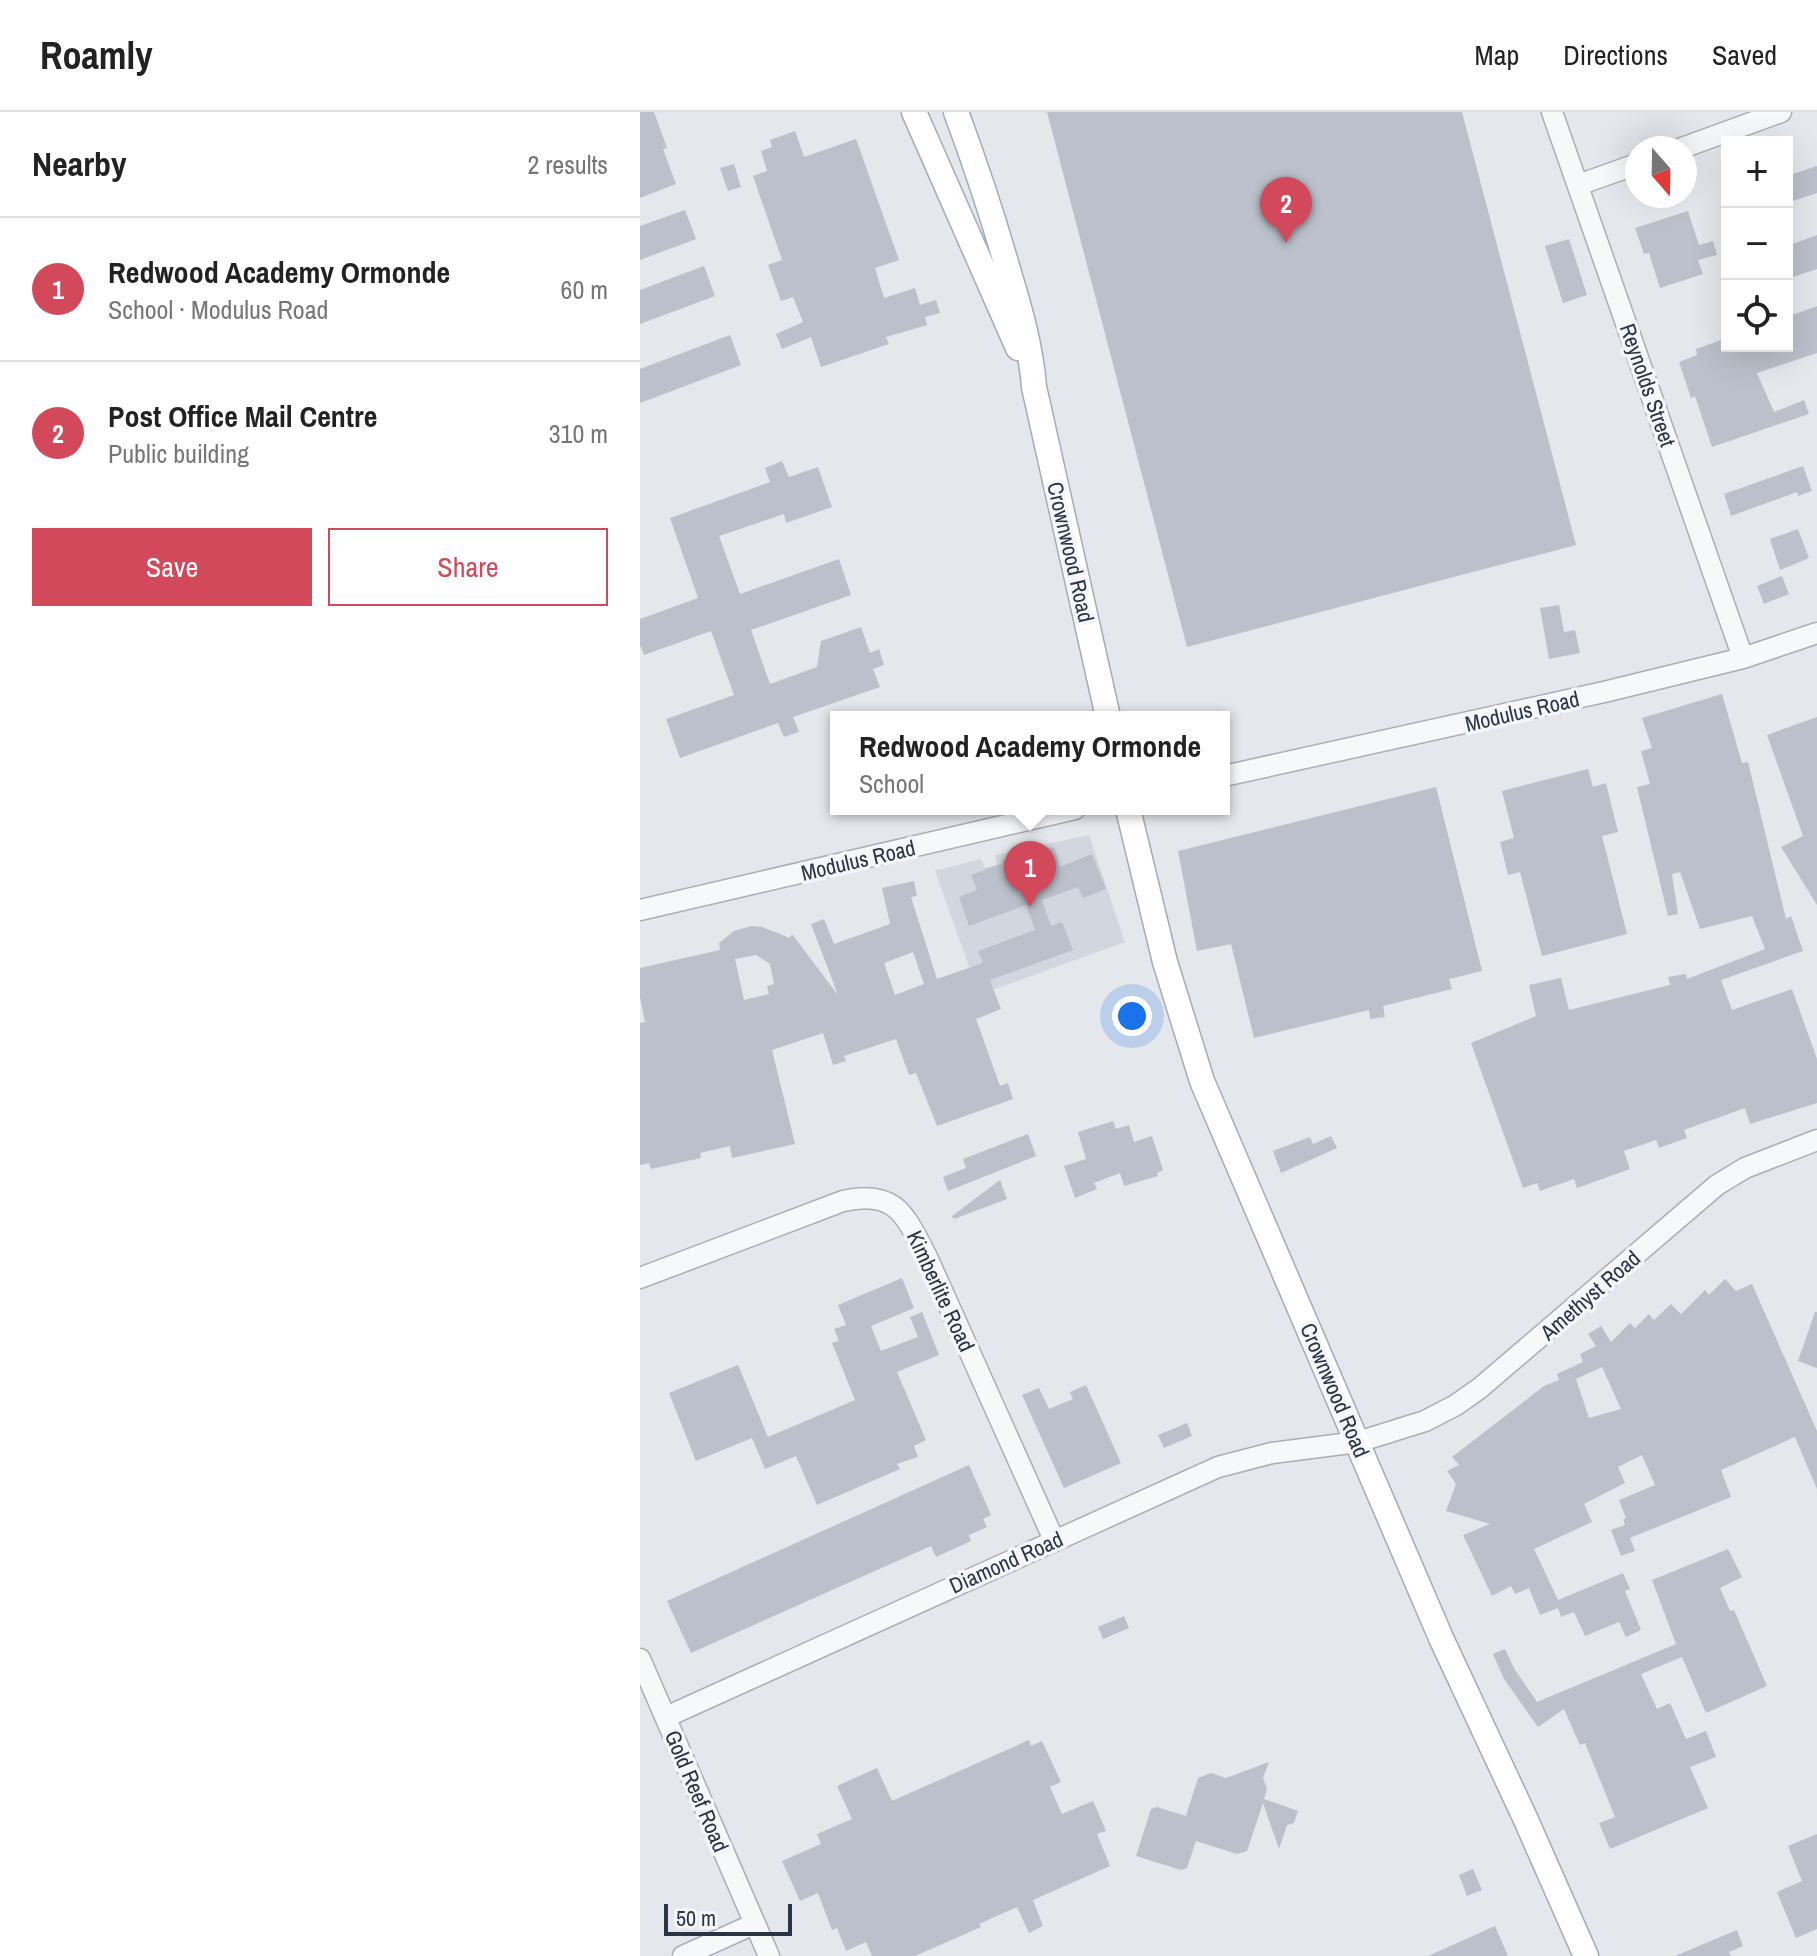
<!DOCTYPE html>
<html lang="en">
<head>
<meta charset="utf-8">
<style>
	body { margin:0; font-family:"Archivo Narrow",sans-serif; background:#f6f6f6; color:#222 }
	.controls { position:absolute; right:24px; top:24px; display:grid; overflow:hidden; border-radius:0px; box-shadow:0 8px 32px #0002 }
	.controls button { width:72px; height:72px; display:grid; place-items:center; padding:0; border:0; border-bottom:2px solid #e0e0e0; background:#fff; color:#222; font:40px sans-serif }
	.compass { position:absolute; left:985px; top:24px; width:72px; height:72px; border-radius:50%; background:#fff; box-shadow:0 8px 32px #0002; rotate:160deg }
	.scale { position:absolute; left:24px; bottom:20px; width:128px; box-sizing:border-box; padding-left:8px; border:4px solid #2b3445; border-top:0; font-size:22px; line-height:28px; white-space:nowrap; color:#2b3445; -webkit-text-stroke:6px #f4f6f9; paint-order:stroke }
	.you { position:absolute; left:492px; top:904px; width:28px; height:28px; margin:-20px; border:6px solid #fff; border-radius:50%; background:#1a73e8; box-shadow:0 0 0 12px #1a73e833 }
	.badge { display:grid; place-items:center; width:52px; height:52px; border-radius:50%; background:#d1495b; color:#fff; font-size:26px; font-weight:700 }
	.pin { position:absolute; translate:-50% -66px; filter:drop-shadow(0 2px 4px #0008) }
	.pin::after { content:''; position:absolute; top:42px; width:28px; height:24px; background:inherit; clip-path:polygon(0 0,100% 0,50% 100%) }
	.popup { position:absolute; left:190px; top:599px; width:400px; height:104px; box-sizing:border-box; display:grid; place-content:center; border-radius:0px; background:#fff; filter:drop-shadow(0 2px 6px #0005); font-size:26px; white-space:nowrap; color:#767676 }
	.popup b { font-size:30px; color:#222 }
	.popup::after { content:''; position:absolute; left:50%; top:100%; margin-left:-16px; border:16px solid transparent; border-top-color:#fff }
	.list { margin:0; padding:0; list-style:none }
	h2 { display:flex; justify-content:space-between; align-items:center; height:104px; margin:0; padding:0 32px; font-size:34px }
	h2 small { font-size:26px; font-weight:400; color:#767676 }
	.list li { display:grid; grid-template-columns:52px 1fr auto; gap:24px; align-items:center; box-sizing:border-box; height:144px; padding:0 32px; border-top:2px solid #e0e0e0 }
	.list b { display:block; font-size:30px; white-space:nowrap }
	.list p { margin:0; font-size:26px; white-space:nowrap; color:#767676 }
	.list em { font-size:26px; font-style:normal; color:#767676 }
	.actions { display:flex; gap:16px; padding:24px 32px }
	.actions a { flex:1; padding:18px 0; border:2px solid #d1495b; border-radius:0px; text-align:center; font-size:28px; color:#d1495b }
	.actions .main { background:#d1495b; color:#fff }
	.icon { flex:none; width:44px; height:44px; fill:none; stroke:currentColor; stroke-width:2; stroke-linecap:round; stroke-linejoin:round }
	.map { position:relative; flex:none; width:1177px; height:1844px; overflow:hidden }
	header { display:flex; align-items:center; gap:48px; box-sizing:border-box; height:112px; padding:0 40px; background:#fff; border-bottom:2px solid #e0e0e0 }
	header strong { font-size:38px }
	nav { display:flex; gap:44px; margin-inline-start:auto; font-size:28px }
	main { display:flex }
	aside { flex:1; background:#fff }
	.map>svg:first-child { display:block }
</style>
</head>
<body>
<header>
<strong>Roamly</strong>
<nav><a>Map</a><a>Directions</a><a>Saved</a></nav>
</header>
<main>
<aside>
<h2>Nearby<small>2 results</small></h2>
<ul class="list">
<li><span class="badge">1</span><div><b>Redwood Academy Ormonde</b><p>School · Modulus Road</p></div><em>60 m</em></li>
<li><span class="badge">2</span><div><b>Post Office Mail Centre</b><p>Public building</p></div><em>310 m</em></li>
</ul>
<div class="actions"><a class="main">Save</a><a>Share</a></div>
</aside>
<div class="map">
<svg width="1177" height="1844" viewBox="0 0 1177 1844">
	<rect width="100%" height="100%" fill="#e4e7ec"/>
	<path fill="#d2d6de" d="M449,723L485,830L339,883L295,759L341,747L345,756L357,753L355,743Z"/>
	<path fill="#bbc0ca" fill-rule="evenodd" d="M0,0H14L27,36L23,37L36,72L0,86Z
		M407,0H822L936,433L547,535Z
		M155,19L164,45L216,27L259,148L235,156L244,186L275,176L280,193L296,188L300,201L285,205L287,213L246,225L249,232L181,255L171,225L142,237L136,222L163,210L153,185L141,189L128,153L142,148L113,64L127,59L121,39L132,35L130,28Z
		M94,52L101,75L88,79L80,56Z
		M1177,54V81L1147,91V64Z
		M45,98L56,127L0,148V114Z
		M1048,99L1059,133L1073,129L1077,143L1058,148L1063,162L1020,176L1009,141L1004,142L995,116Z
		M1177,123V157L1147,167V134Z
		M929,127L947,183L923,191L905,134Z
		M64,154L75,184L0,212V178Z
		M1177,194V241L1117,261L1134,300L1164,288L1169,302L1072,335L1055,284L1051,286L1039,250L1057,243L1056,237L1087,226V234H1147V205Z
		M90,223L101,253L0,291V257Z
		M142,349L149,365L178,355L192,395L146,411L144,402L79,424L100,482L199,447L211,483L111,518L130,572L177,555L181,529L221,515L230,541L239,537L244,553L233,557L240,575L153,605L159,620L144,625L138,611L40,646L26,607L94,583L71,519L4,543L0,533V507L58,486L30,406L130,370L125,356Z
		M1163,354L1172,379L1158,384L1157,380L1091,404L1084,382Z
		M1158,417L1169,446L1140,458L1130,427Z
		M1142,464L1149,482L1124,492L1117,474Z
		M919,493L924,520L935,518L940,541L909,547L900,496Z
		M1082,582L1102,651L1108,650L1146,807L1151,804L1163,839L1081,868L1092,898L1152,877L1177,947V991L1110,1012L1105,996L1044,1018L1047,1026L1019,1036L1016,1028L984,1039L990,1057L937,1076L934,1067L900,1079L897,1071L883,1076L831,931L896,904L889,873L921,866L929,898L1030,873L1028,865L1046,862L1047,867L1125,837L1112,804L1060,817L1040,760L1032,762L1038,802L1028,804L997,675L1010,672L1001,639L1012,636L1002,606Z
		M1177,605V793L1141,735L1163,724L1127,623Z
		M948,657L953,675L966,671L978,720L962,724L987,822L902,844L880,760L868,763L860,730L874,726L862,679Z
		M796,675L842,859L809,867L812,877L743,894L745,905L730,907L729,898L614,926L591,832L557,839L538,739Z
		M414,735L420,755L452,742L466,777L443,786L438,775L402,788L411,814L422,810L433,838L350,868L361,897L336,907L360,974L368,971L373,987L297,1014L276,961L269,963L256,927L204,944L206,949L193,953L183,921L132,938L155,1032L92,1046L90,1034L60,1041L61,1046L11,1057L9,1051L0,1053V911L5,910L0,885V856L80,838L79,831L94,819L112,814L122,815L150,826L152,822L198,883L171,812L184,807L194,832L250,812L242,776L274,769L277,784L271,785L297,867L343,851L338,839L395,818L386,793L329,814L319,785L337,778L331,763L363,751L362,748ZM273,840L284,872L255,883L244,851ZM116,843L130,852L134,872L127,874L129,882L104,888L95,847Z
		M473,1009L476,1017L489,1013L494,1030L512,1024L523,1058L517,1061L518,1064L484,1074L480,1061L454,1071L457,1077L435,1086L424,1054L446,1047L438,1020Z
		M388,1022L396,1044L308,1079L303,1065L326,1056L323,1047Z
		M691,1024L697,1036L641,1061L633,1039L670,1025L673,1032Z
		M360,1068L367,1087L314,1107L312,1104Z
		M262,1166L274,1196L231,1214L241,1239L278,1225L270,1205L282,1200L299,1243L257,1260L286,1328L274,1334L278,1345L257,1352L260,1357L177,1393L156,1344L125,1357L112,1326L56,1349L29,1281L98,1253L128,1325L215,1288L192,1231L199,1229L194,1217L206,1213L198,1193Z
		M1085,1167L1096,1179L1112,1172L1177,1319V1377L1155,1325L1081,1358L1091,1385L990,1426L995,1439L981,1444L971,1418L985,1413L983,1407L986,1406L979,1388L1015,1373L1002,1343L978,1355L985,1371L944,1392L952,1410L894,1437L918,1488L983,1461L990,1477L985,1479L1001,1518L986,1525L979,1510L945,1524L934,1500L921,1505L918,1496L900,1503L889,1476L875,1482L871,1474L852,1484L823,1423L850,1412L806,1399L816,1372L807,1359L819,1353L812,1345L904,1274L919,1268L917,1262L943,1250L940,1242L956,1234L948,1222L961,1214L971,1230L990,1211L995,1216L1009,1202L1014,1208L1031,1192L1041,1202L1065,1178L1069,1183ZM962,1255L981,1297L949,1306L936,1267Z
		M1175,1200H1177V1256L1158,1249Z
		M446,1273L481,1351L424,1376L382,1283L399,1276L409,1297L433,1287L430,1280Z
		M547,1311L552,1324L524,1336L518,1323Z
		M329,1353L351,1403L343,1407L347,1415L329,1423L331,1429L296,1445L291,1434L51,1541L27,1489Z
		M1088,1437L1102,1465L1080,1476L1090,1499L1094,1498L1127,1574L1066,1601L1042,1545L1001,1562L1017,1597L1030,1591L1046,1627L1066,1619L1076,1645L1050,1655L1068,1696L970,1737L959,1711L975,1705L945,1631L940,1633L924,1597L898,1615L864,1567L853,1542L865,1537L875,1558L897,1590L1036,1532L1012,1468Z
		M484,1504L489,1516L463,1527L458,1515Z
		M389,1628L391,1634L402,1629L421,1670L410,1675L422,1702L453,1689L466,1719L457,1722L470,1754L393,1788L403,1814L389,1821L377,1795L339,1812L341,1815L275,1844H232L226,1830L206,1839L197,1816L192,1818L178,1781L160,1789L142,1749L181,1732L177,1722L212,1707L197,1674L237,1656L252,1689Z
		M629,1650L623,1666L627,1677L624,1687L658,1699L654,1711L647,1713L639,1737L623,1691L607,1739L597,1742L556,1729L547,1756L541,1758L496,1744L511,1697L517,1695L546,1704L558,1666L571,1661L586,1666Z
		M1177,1722V1817L1156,1826L1137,1780L1162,1769L1148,1734Z
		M833,1757L842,1778L827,1784L819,1763Z
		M855,1814L868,1844H788Z
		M1097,1818L1103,1834L1089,1840L1091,1844H1035Z"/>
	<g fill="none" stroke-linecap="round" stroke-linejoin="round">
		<defs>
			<path id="minor" d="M912,0L1103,546
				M1042,36L1141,0
				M938,73L997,52
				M584,664L964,580L1103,546L1177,521
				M0,798L435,697
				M0,1166L203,1089C256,1077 265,1103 287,1145L414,1428
				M0,1547L129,1844
				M26,1605L578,1355L632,1341L718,1330L785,1309L816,1293L840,1276L1077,1073L1105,1056L1177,1028
				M43,1844L114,1812"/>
			<path id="major" d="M274,0L378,236
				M316,0C335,51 352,102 367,154C379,194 391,234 394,275L468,605
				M488,697L525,850L562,969L801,1526L886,1708L946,1844"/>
		</defs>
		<use href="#minor" stroke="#a9aeb7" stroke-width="23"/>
		<use href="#major" stroke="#a3abb8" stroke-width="27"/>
		<use href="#minor" stroke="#f7f8fa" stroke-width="20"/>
		<use href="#major" stroke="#fff" stroke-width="24"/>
	</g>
	<g text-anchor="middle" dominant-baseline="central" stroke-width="7" stroke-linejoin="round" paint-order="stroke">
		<g font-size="22" fill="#2b3445" stroke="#f4f6f9">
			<text transform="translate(1008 273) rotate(71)">Reynolds Street</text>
			<text transform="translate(431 440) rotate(77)">Crownwood Road</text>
			<text transform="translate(882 599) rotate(-13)">Modulus Road</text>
			<text transform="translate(218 748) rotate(-13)">Modulus Road</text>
			<text transform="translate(301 1179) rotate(65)">Kimberlite Road</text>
			<text transform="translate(950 1183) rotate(-41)">Amethyst Road</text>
			<text transform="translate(695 1278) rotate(67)">Crownwood Road</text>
			<text transform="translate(366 1450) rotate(-24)">Diamond Road</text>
			<text transform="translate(57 1679) rotate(67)">Gold Reef Road</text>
		</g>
	</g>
</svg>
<div class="controls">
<button>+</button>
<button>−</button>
<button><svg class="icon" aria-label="locate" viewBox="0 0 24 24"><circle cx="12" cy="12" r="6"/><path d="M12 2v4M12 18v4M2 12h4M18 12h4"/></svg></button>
</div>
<svg class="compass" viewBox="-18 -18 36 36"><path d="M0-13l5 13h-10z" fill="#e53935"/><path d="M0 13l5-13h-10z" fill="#767676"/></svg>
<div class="scale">50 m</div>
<div class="you"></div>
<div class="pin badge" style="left:390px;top:795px">1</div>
<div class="popup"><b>Redwood Academy Ormonde</b>School</div>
<div class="pin badge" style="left:646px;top:131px">2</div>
</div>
</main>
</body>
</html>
